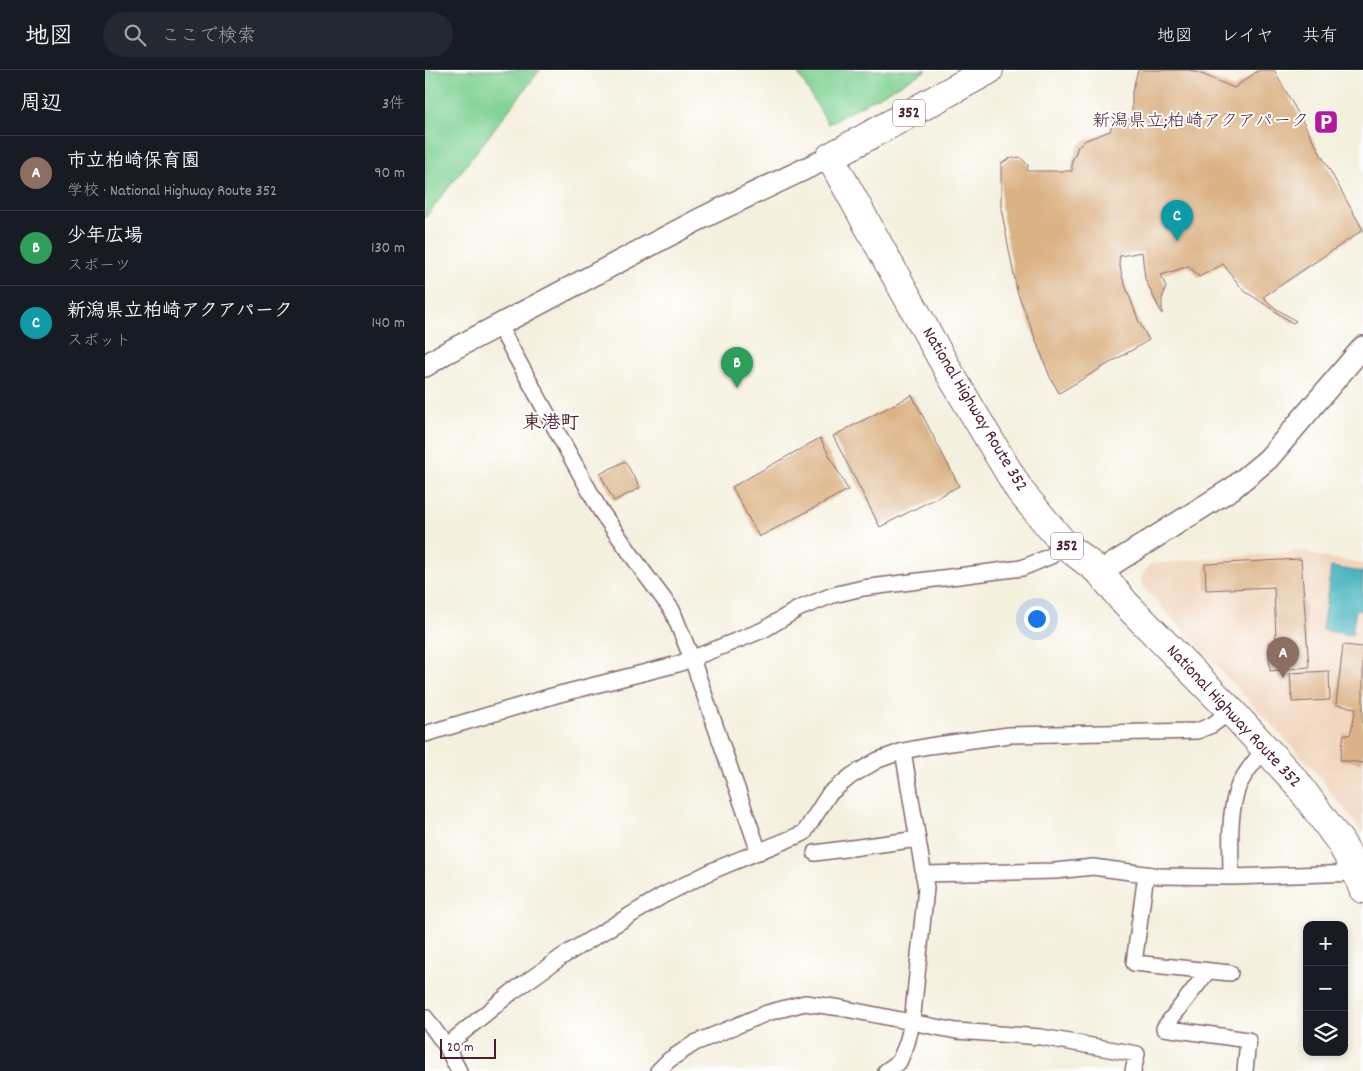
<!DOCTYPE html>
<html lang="ja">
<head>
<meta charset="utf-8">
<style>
	body { margin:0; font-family:Dekko,"Klee One",sans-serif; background:#242831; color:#f1f3f6 }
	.controls { position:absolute; right:15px; bottom:15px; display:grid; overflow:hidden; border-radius:10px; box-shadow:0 2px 8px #0003 }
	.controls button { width:45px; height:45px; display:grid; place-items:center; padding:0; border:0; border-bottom:1px solid #363941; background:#171b24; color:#f1f3f6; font:25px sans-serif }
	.scale { position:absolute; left:15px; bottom:12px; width:56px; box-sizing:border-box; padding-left:5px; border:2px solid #4a1f2b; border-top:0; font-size:14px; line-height:18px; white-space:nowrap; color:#4a1f2b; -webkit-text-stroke:4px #fff; paint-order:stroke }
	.you { position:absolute; left:611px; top:548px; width:18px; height:18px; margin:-12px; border:4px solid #fff; border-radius:50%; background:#1a73e8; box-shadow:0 0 0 8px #1a73e833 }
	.badge { display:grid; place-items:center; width:32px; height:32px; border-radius:50%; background:#0f766e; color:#fff; font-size:16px; font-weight:700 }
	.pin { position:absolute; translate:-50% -41px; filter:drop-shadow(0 1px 2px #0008) }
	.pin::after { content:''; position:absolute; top:26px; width:18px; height:15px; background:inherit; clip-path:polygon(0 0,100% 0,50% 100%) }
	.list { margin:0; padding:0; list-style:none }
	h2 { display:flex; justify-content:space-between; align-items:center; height:65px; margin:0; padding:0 20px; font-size:21px }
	h2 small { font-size:16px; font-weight:400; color:#9ea1a6 }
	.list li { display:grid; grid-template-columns:32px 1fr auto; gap:15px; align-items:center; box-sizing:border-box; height:75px; padding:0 20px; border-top:1px solid #363941 }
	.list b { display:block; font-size:19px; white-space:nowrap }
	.list p { margin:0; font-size:16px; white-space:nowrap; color:#9ea1a6 }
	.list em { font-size:16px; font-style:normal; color:#9ea1a6 }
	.icon { flex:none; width:28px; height:28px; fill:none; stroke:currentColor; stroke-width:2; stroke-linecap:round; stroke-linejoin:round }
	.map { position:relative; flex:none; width:938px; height:1001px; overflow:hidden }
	header { display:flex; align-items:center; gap:30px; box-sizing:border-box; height:70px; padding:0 25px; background:#171b24; border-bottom:1px solid #363941 }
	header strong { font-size:24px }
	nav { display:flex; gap:28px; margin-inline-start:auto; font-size:18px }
	.search { width:350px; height:45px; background:#242831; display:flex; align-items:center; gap:12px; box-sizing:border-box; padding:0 18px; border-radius:28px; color:#9ea1a6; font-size:19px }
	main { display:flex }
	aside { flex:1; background:#171b24 }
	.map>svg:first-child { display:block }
</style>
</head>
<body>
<header>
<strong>地図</strong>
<div class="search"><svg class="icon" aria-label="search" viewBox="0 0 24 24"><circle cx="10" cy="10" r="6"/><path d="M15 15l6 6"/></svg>ここで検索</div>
<nav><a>地図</a><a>レイヤ</a><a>共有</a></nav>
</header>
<main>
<aside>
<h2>周辺<small>3件</small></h2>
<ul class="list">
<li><span class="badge" style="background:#8d6e63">A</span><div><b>市立柏崎保育園</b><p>学校 · National Highway Route 352</p></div><em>90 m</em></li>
<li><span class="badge" style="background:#2e9e5b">B</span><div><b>少年広場</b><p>スポーツ</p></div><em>130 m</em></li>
<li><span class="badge" style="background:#0f9aa8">C</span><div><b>新潟県立柏崎アクアパーク</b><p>スポット</p></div><em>140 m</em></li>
</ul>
</aside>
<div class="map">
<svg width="938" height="1001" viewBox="0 0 938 1001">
	<rect width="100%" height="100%" fill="#fff"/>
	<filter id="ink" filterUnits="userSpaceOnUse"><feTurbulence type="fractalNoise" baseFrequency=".02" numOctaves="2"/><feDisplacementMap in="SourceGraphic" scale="10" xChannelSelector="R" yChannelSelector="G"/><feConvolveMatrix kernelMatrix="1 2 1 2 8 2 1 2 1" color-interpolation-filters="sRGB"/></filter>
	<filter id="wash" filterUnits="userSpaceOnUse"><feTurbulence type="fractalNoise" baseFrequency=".0096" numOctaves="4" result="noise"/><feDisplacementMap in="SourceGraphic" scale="20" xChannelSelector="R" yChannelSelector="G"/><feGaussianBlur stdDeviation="1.12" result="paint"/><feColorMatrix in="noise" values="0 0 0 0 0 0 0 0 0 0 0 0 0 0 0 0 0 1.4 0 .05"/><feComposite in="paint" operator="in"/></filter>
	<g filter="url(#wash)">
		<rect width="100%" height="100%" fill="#f4f0de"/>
		<path fill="#f1d5bd" d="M878,481L893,486L938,494V763L887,698L718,517L716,510L717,505L725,494Z"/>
		<path fill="#7fd193" stroke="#64785f" d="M0,0H115L0,148Z
			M371,0H502L403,54Z"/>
		<path fill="#42b1bd" stroke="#466874" d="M906,497L938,502V541L931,540L927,565L897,560Z"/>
		<g id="blocks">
			<path fill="#dbb285" d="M713,0H764L779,5L809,18L834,0H849L938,160L838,227L850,238L871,251L868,253L818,220L798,194L774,207L764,196L736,205L741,217L737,229V244L720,209L717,182L695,186L694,191L697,206L714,252L724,270L634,323L625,307L592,221L576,138V94L583,89L595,87L603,95L602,101H647V91L651,82L653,76L661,70L685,61L689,47L707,50V22Z
				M487,325L534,416L455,457L408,366Z
				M395,368L423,420L334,467L307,417Z
				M200,391L215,418L189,431L175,404Z
				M876,489L884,597L845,601L843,573L851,570L849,517L781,520L780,494Z
				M918,575L938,577V693L915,690L919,664L925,665L931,638L911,635Z
				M904,601L905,630L867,632L865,603Z"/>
		</g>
	</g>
	<g filter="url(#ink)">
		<use href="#blocks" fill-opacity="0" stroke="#86686a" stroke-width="1"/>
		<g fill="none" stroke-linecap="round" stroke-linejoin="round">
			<defs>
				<path id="street" d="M74,256L175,440L220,504L247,540L267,589L334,782
					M0,664L131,625L253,594L338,560L373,539L408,525L438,518L597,498L626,486L640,475
					M390,783L493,769
					M498,804L630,801L668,797L735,806L806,807L932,803
					M721,804L709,893L805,903
					M806,807C806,778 803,745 813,717C819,703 831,690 840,678
					M783,901L739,958L823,970L820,1001
					M0,947L21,976L34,1001
					M21,976L87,922L138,886L237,826L289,800L379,763L404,724L426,706L453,690L478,681L504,676L584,665L772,661L787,655L806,641
					M233,1001L244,990L270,973L342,943L380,933L416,938L531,961L616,967L712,984L708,1001
					M461,1001L474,992L482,973L487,953L501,818L478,681"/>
				<path id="secondary" d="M0,296L19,284L275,149L405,87
					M675,502L808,418L843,389L938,277"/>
				<path id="highway" d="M564,0L405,87L524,302L595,421L640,475L675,502L700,533L806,641L872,713L916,773L932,803L938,819"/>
			</defs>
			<use href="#street" stroke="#86686a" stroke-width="18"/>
			<use href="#secondary" stroke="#86686a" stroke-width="24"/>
			<use href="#highway" stroke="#86686a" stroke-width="30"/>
			<use href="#street" stroke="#fff" stroke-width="15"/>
			<use href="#secondary" stroke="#fff" stroke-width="21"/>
			<use href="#highway" stroke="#fff" stroke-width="28"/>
		</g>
	</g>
	<defs>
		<symbol id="parking-square" viewBox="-11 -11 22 22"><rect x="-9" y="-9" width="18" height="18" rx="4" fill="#b5179e" stroke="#fff"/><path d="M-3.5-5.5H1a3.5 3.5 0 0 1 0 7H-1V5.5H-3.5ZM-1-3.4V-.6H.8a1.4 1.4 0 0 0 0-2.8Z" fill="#fff"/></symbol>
	</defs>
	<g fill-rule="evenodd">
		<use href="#parking-square" x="887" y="38" width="28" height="28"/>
	</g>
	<g text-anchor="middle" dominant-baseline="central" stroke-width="4" stroke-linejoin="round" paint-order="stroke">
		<g fill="#fff" stroke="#80626b" stroke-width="1">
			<rect x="468" y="29.5" width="32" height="27" rx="4"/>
			<rect x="626" y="462.5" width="32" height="27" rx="4"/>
		</g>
		<g font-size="16" font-weight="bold" fill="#4a1f2b">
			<text x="484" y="43">352</text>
			<text x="642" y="476">352</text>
		</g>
		<g font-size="18" fill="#4a1f2b" stroke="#fff" text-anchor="end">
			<text x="884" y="52">新潟県立;柏崎アクアパーク</text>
		</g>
		<g font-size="18" fill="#4a1f2b" stroke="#fff">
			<text transform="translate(549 340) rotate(59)">National Highway Route 352</text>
			<text transform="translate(808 647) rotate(47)">National Highway Route 352</text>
		</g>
		<g font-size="19" font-weight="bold" fill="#4a1f2b" stroke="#fff">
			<text x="126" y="354">東港町</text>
		</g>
	</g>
</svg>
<div class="controls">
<button>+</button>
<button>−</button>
<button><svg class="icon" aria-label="layers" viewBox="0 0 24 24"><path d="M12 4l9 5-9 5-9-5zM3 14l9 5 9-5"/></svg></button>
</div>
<div class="scale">20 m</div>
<div class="you"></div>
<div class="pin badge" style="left:858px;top:608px;background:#8d6e63">A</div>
<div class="pin badge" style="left:312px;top:318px;background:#2e9e5b">B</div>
<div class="pin badge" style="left:752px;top:171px;background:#0f9aa8">C</div>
</div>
</main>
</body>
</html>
